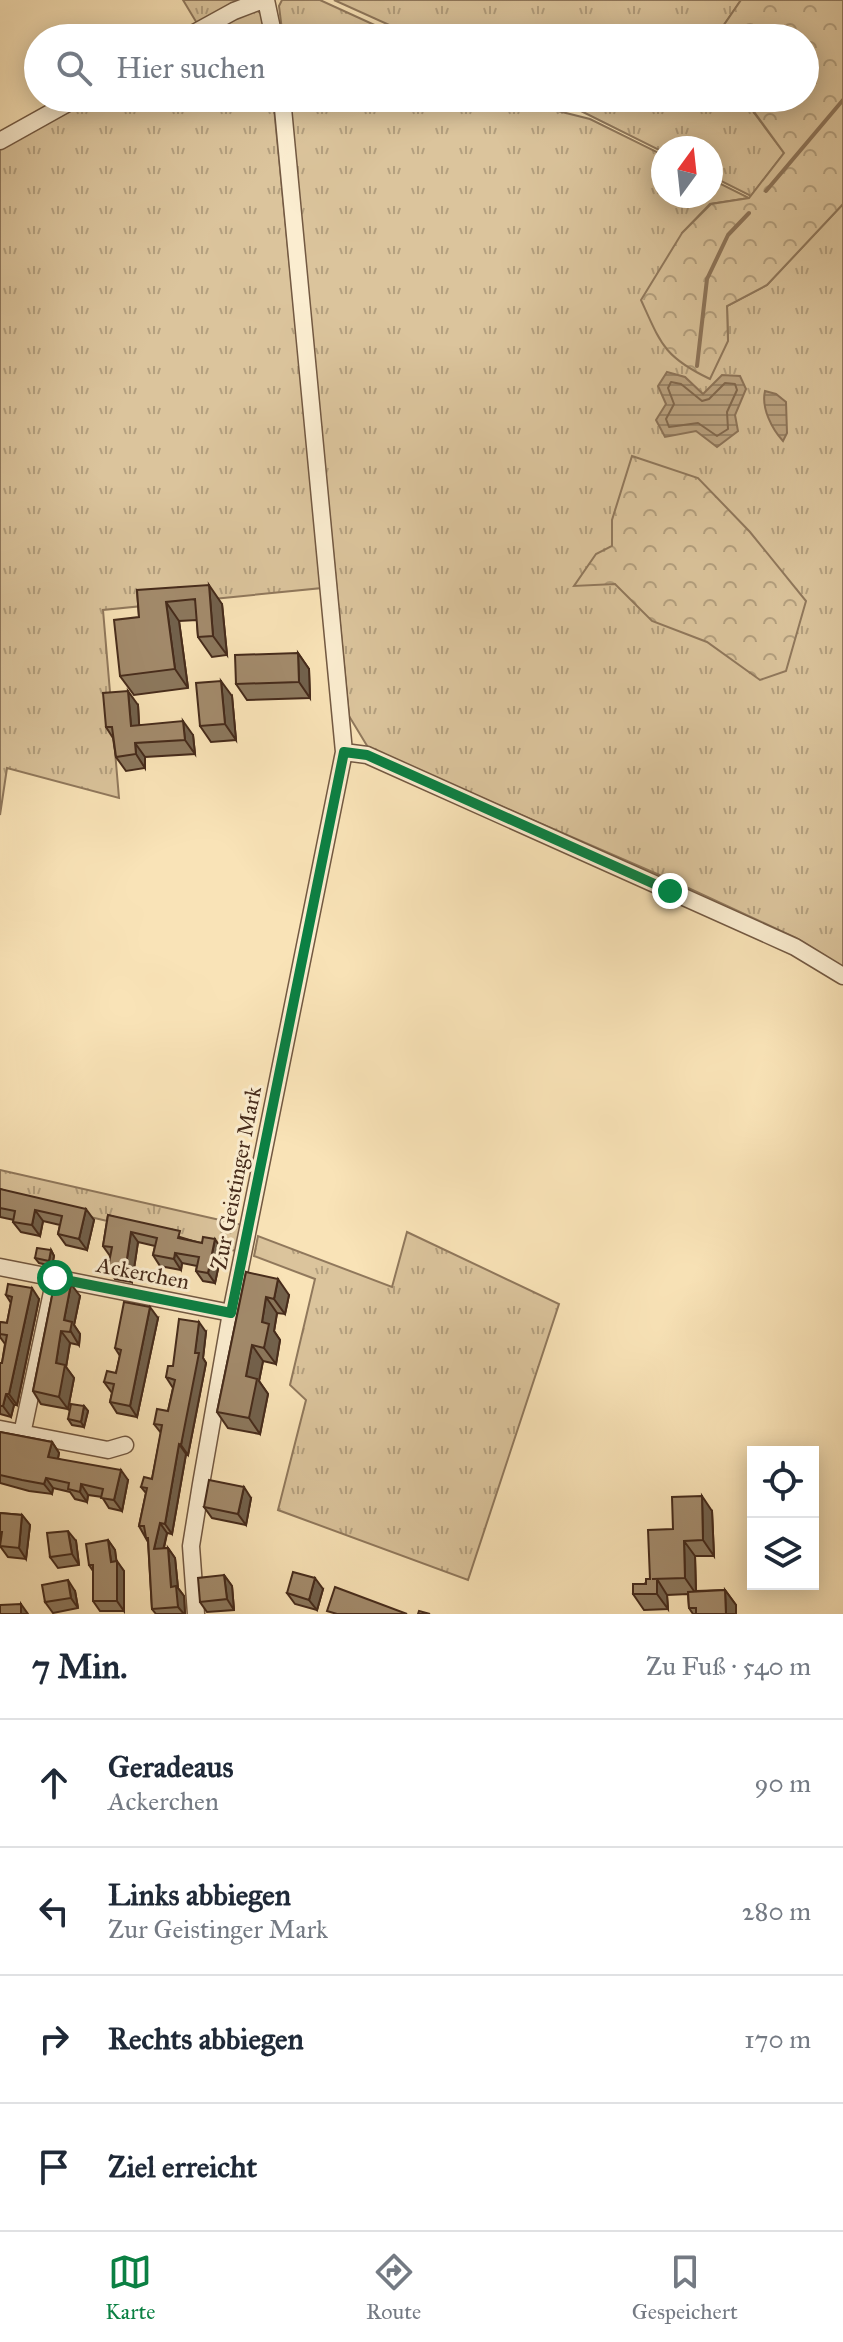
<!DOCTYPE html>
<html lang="de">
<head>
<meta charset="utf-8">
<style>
	body { margin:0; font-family:"IM FELL Great Primer",serif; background:#f2f2f3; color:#1f2937 }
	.controls { position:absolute; right:24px; bottom:24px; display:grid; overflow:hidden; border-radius:0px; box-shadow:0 4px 20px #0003 }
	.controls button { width:72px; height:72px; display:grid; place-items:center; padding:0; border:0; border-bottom:2px solid #e0e1e3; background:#fff; color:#1f2937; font:40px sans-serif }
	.compass { position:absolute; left:651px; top:136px; width:72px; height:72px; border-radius:50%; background:#fff; box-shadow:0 4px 20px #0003; rotate:15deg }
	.stop { position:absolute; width:24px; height:24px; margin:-18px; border:6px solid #0b8043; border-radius:50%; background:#fff }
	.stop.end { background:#0b8043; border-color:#fff; box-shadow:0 2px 8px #0008 }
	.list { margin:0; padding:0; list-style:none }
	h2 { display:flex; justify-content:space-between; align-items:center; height:104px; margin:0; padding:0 32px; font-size:34px }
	h2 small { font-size:26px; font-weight:400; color:#747a83 }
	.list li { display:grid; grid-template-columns:52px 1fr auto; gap:24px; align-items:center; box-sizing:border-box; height:128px; padding:0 32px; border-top:2px solid #e0e1e3 }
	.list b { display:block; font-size:30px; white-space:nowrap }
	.list p { margin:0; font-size:26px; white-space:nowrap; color:#747a83 }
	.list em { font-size:26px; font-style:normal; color:#747a83 }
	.icon { flex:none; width:44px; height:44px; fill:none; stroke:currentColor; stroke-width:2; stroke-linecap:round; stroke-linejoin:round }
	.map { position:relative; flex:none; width:843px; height:1614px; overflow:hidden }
	.search { position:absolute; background:#fff; box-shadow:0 4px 20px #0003; left:24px; right:24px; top:24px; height:88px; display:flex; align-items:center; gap:20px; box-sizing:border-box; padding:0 28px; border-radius:44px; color:#747a83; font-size:30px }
	.sheet { height:616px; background:#fff }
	nav { display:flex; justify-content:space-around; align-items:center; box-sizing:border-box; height:112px; border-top:2px solid #e0e1e3; background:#fff; font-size:22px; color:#747a83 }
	nav a { display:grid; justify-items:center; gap:4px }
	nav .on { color:#0b8043 }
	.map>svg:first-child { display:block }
</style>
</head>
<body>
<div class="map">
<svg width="843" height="1614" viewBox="0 0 843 1614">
	<defs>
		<pattern id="grass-tufts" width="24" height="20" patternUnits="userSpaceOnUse" patternTransform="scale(2)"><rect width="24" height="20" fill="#dbc49c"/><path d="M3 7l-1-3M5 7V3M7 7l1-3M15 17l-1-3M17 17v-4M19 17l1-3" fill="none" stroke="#b39f7e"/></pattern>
		<pattern id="forest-crowns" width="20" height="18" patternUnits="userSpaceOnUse" patternTransform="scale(2)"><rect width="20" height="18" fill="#dbc49c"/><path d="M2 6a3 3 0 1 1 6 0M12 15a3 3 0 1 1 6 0" fill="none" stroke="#b39f7e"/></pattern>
		<pattern id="water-rules" width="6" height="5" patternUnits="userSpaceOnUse" patternTransform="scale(2)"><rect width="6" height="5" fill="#bca482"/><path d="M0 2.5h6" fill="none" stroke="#9b866a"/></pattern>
	</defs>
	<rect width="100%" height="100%" fill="#f9e3b7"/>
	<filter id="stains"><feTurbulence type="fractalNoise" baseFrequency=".0025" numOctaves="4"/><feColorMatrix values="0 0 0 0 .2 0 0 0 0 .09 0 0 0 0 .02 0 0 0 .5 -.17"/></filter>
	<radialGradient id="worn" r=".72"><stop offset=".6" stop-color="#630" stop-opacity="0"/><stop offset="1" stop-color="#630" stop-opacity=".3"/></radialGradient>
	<path fill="url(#grass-tufts)" stroke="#90785c" stroke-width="2" d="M183,0H245L198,25Z
		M282,0H320L403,38H283L279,6Z
		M334,0H741L715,38H418Z
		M244,11H258L265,18L267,38H196Z
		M91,98H273L322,588L103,610L119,798L7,768L0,815V150Z
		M289,98H523L542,107L590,119L663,155V196H711V179L749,198L710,204L682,233L728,341L727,306L767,285L843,204V967L796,938L671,880L369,749L349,716Z
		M533,98H743L784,153L751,196L711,176V148H663V152L579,110L548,105Z
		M0,1170L242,1225L236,1251L0,1196Z
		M407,1232L559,1304L468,1580L278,1510L306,1400L290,1385L315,1279L254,1256L258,1236L392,1287Z"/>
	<path fill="url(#forest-crowns)" stroke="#90785c" stroke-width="2" d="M741,0H843V204L767,285L727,306L728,341L710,379C664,357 661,344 641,300L682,233L711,204L749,198L784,153L744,98H805V38H715Z
		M632,456L698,478L750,532L806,601L786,671L760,680L707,642L652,621L615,584L574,586L596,554L612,546V520Z"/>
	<path fill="url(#water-rules)" stroke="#8d7459" stroke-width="2" d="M667,372L685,377L703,394L722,375L740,376L746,389L735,415L738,431L717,447L696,431L665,437L656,420L666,404L658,386Z
		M765,391L776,394L786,402L787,433L783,441C772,429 761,408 765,391Z"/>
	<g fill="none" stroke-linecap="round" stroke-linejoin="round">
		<path stroke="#81684e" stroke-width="2" d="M671,382L681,384L702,401L709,399L725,383L735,384L737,390L727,412L728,429L717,436L698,423L669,427L666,419L674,404L668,388Z"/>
		<path stroke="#8d7459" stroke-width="4" d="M766,191L843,100
			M697,366L707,279L728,235L749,213"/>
		<defs>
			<path id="street" d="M266,0L274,38
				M185,38L234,11L263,0
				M0,141L77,98
				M344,752L367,755L795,947L843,976
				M0,1267L231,1313
				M0,1429L108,1450L125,1445
				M22,1434L55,1278
				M196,1614L191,1546L201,1484L231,1313L344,752L282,98"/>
		</defs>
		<use href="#street" stroke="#735942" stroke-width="19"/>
		<use href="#street" stroke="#fbedd0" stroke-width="16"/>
	</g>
	<path fill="#8c785d" stroke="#462b1b" stroke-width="2" d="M137,590L222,604L227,655L212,657L198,637L197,620L179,621L188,688L134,695L120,676L139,617Z
		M298,653L309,669L310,698L247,700L236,684Z
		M232,696L236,740L211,742L200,726Z
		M138,705L139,725L193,735L195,754L145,757V768L126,771L116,757L113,738L106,727Z
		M0,1189L94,1220L87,1250L66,1245L58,1234L60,1225L43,1221L40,1236L21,1232L13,1222L14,1220L0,1217Z
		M108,1215L222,1250L215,1283L203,1281L196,1271L197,1266L182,1263L181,1270L160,1266L153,1255L155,1246L138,1242L132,1282L115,1279L108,1268L110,1256L103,1246Z
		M51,1250L54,1256L52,1266L39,1263L35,1258Z
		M246,1272L289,1295L285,1314L277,1313L274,1331L280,1340L276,1364L263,1361L259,1381L268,1394L260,1434L228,1428L217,1412Z
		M55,1281L80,1296L74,1325L80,1334L79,1345L70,1343L66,1367L74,1378L68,1409L41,1404L33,1391Z
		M6,1295L39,1299L17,1405H14L11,1417L0,1414V1363H2L5,1344L0,1337V1322L7,1323L11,1303Z
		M158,1318L137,1417L117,1413L110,1402L112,1393L104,1382L116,1373L120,1356L115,1348Z
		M206,1332L203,1358L206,1363L188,1455L186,1454L172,1534L167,1533L164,1548H168L175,1558L178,1588L184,1596L185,1614H156L152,1609L148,1542L139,1526L146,1493L141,1487L152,1479L161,1433L154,1424L168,1411L173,1388L166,1377L173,1366Z
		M84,1406L88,1411L84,1427L72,1425L68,1419Z
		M0,1432L52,1442L59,1453L58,1459L128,1480L122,1511L109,1508L102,1497L88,1495L87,1502L75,1499L70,1492L53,1488L52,1494L29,1491L0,1483Z
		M251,1498L246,1525L212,1518L204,1507Z
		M712,1511L714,1556H695L696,1591L725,1590L736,1605V1614H693L689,1608L688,1594L667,1595L668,1609L644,1610L633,1594L650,1579L673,1529Z
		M0,1513L22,1515L30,1525L26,1559L8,1557L0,1546Z
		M108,1540L115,1550L116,1561L124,1571V1611H100L93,1601V1571L89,1565Z
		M76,1541L79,1565L58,1568L50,1557Z
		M224,1575L232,1586L234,1610L207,1612L200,1602Z
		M323,1589L317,1610L295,1604L287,1593Z
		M75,1591L78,1608L53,1613L45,1602Z"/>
	<path fill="#72614c" stroke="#462b1b" stroke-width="2" d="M209,585L222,604L227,655L213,636Z
		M166,602L179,621L188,688L175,669Z
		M298,653L309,669L310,698L299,682Z
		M221,681L232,696L236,740L225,724Z
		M128,691L138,705L140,740L131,726Z
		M183,721L193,735L195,754L185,740Z
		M135,743L145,757V768L136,754Z
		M86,1209L94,1220L87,1250L79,1239Z
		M35,1210L43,1221L40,1236L32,1225Z
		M131,1232L138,1242L132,1282L125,1272Z
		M215,1239L222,1250L215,1283L208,1273Z
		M51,1250L54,1256L52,1266L49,1261Z
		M175,1253L182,1263L181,1270L174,1259Z
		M278,1279L289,1295L285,1314L274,1299Z
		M71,1284L80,1296L74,1325L80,1334L79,1345L64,1320Z
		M32,1288L39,1299L17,1405L9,1394Z
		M266,1297L277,1313L274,1331L280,1340L276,1364L264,1348L262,1322Z
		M150,1307L158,1318L137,1417L130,1406Z
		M199,1322L206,1332L203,1358L206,1363L188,1455L181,1445Z
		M61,1331L70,1343L66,1367L74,1378L68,1409L59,1397L56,1363Z
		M252,1345L263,1361L259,1381L268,1394L260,1434L249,1418L246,1376Z
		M6,1394L14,1405L11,1417L3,1406Z
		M84,1406L88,1411L84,1427L81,1422Z
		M52,1442L59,1453L56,1467L48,1457Z
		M179,1444L186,1454L172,1534L165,1524Z
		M121,1470L128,1480L122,1511L114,1500Z
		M46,1478L53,1488L52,1494L44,1484Z
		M81,1484L88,1495L87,1502L80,1492Z
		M244,1487L251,1498L246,1525L238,1514Z
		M702,1496L712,1511L714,1556L703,1540Z
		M22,1515L30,1525L26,1559L19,1548Z
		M160,1523L167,1533L161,1559L154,1549Z
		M68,1531L76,1541L79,1565L72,1554Z
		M108,1540L115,1550L117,1565V1561L124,1571V1611L117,1601Z
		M684,1541L695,1556L696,1594L685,1578Z
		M168,1548L175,1558L178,1588L184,1596L185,1614H184L178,1607L171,1587Z
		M224,1575L232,1586L234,1610L227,1599Z
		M315,1578L323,1589L317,1610L309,1600Z
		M657,1579L667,1595L668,1609L657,1594Z
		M68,1580L75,1591L78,1608L71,1598Z
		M725,1590L736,1605V1614H726Z
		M21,1604L28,1614H21Z"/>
	<path fill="#a38b6c" stroke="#462b1b" stroke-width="2" d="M209,585L213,636L198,637L195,599L166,602L175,669L120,676L114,620L139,617L137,590Z
		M298,653L299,682L236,684L235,655Z
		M221,681L225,724L200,726L196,683Z
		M128,691L131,726L183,721L185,740L135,743L136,754L116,757L112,727H106L103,693Z
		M0,1189L86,1209L79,1239L58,1234L62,1216L35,1210L32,1225L13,1222L15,1211L0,1208Z
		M108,1215L180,1231L178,1238L202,1243L203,1237L215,1239L208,1273L196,1271L199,1257L175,1253L174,1259L153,1255L157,1238L131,1232L125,1272L108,1268L112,1247L103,1246Z
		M37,1248L51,1250L49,1261L35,1258Z
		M246,1272L278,1279L274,1299L266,1297L262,1322L269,1324L264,1348L252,1345L246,1376L257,1379L249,1418L217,1412Z
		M55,1281L71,1284L64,1320L72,1322L70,1332L61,1331L56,1363L65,1365L59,1397L33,1391Z
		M8,1284L32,1288L9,1394H6L3,1406H0V1363H2L7,1335L0,1334V1322L7,1323L12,1297L6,1295Z
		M124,1302L150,1307L130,1406L110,1402L114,1384L104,1382L107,1371L116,1373L121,1350L115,1348Z
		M179,1319L199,1322L195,1353H199L181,1445L179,1444L165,1524L160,1523L154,1549L168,1548L171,1587L176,1586L178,1607L152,1609L148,1538H146L144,1526H139L147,1488L141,1487L144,1477L152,1479L162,1425L154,1424L157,1409L168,1411L175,1380L166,1377L168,1366H173Z
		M71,1404L84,1406L81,1422L68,1419Z
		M0,1432L52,1442L48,1457L121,1470L114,1500L101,1498L103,1489L81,1484L80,1492L68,1489L69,1483L46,1478L44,1484L22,1480L0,1475Z
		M209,1480L244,1487L238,1514L204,1507Z
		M702,1496L703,1540L684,1541L685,1578L652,1579H657V1594H633V1584H646V1579H650L648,1530L673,1529L672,1497Z
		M0,1513L22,1515L19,1548L0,1546L2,1532H0Z
		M68,1531L72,1554L50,1557L47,1533Z
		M108,1540L111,1562L117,1561V1601H93V1565H89L86,1544Z
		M293,1572L315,1578L309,1600L287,1593Z
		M224,1575L227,1599L200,1602L198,1578Z
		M68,1580L71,1598L45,1602L42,1585Z
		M335,1587L407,1614H337L327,1611Z
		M725,1590L726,1614H696V1608H689L688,1592Z
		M21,1604V1614H0V1605Z
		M419,1611L430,1614H418Z"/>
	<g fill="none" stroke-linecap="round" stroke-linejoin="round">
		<path stroke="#0b8043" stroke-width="10" d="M55,1278L231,1313L344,752L367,755L670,891"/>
	</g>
	<g text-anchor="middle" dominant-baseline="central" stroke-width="6" stroke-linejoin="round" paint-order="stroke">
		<g font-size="22" fill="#462b1b" stroke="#fbedd0">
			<text transform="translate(236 1178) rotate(-79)">Zur Geistinger Mark</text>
			<text transform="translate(143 1273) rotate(11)">Ackerchen</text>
		</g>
	</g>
	<rect width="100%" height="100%" filter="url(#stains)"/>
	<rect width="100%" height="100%" fill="url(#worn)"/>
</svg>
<div class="controls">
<button><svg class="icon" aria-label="locate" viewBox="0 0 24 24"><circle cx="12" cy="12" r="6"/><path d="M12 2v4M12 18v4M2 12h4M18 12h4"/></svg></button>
<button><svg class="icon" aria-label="layers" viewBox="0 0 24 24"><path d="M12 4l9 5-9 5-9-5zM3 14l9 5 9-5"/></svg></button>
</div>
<svg class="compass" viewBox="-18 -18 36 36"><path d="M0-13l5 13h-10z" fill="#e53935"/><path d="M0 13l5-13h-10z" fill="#747a83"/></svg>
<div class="stop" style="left:55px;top:1278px"></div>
<div class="stop end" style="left:670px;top:891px"></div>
<div class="search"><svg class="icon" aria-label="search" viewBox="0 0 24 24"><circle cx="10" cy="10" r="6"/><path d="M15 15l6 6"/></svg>Hier suchen</div>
</div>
<section class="sheet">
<h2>7 Min.<small>Zu Fuß · 540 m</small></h2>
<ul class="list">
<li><svg class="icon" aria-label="ahead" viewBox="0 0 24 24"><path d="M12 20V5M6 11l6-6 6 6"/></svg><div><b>Geradeaus</b><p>Ackerchen</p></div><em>90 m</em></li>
<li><svg class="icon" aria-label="left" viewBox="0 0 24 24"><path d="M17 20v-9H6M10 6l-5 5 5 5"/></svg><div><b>Links abbiegen</b><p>Zur Geistinger Mark</p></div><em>280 m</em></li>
<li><svg class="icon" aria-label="right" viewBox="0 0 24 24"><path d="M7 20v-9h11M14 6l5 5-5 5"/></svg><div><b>Rechts abbiegen</b></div><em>170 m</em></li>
<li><svg class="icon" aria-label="arrive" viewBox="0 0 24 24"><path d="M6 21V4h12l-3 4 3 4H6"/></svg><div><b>Ziel erreicht</b></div></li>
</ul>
</section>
<nav>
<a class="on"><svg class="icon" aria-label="map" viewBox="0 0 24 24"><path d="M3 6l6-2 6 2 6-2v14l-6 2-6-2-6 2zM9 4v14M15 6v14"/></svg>Karte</a>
<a><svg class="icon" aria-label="directions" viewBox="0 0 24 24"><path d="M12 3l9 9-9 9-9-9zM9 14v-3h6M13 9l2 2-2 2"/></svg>Route</a>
<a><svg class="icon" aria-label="saved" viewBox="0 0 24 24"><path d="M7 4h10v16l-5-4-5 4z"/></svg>Gespeichert</a>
</nav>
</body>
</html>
